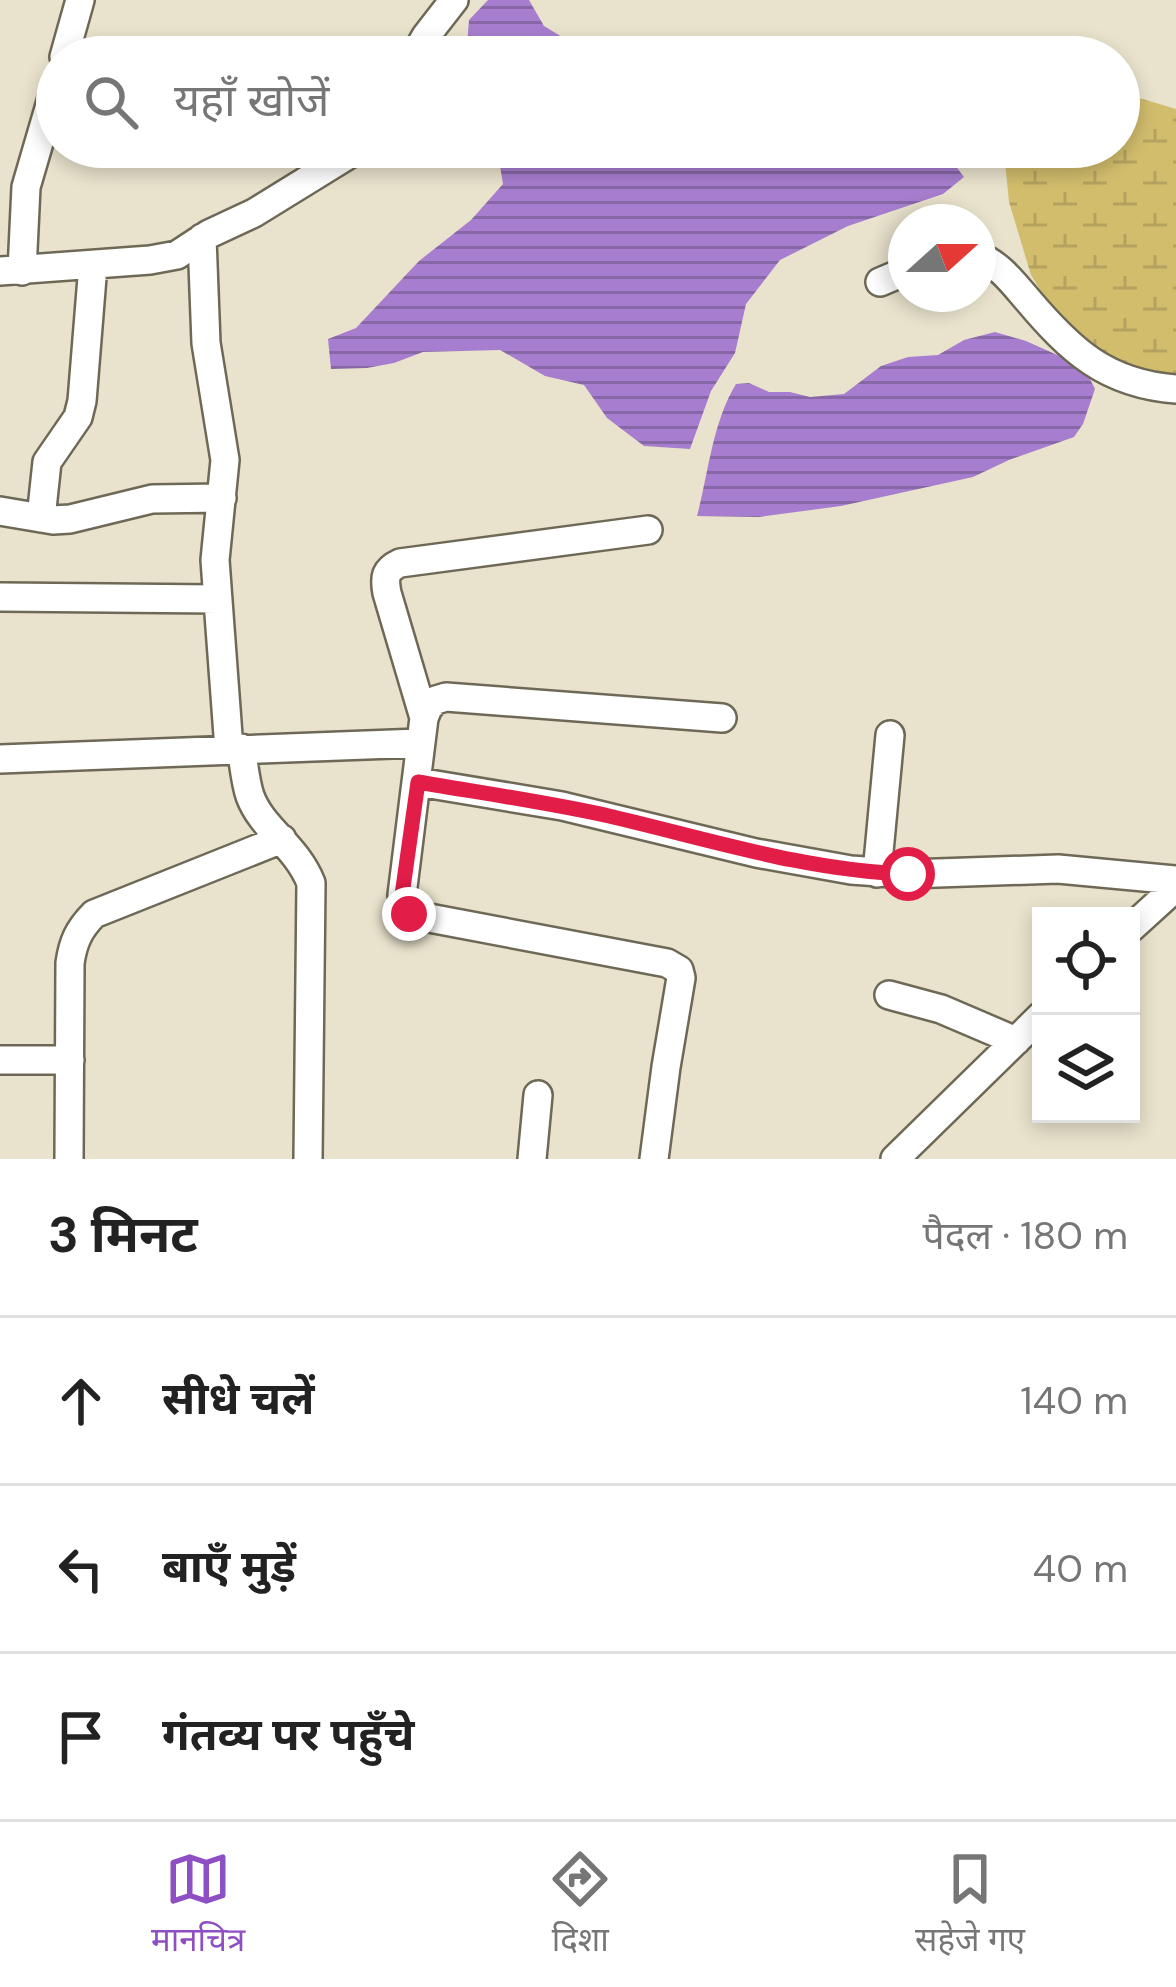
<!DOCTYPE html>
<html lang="hi">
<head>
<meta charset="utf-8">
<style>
	body { margin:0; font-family:"DM Sans","Noto Sans Devanagari",sans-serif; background:#f2f2f2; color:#222 }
	.controls { position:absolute; right:36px; bottom:36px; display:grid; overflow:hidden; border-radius:0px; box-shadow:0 6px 18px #0003 }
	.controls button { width:108px; height:108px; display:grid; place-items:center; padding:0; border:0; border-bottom:3px solid #e0e0e0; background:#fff; color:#222; font:60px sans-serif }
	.compass { position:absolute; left:888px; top:204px; width:108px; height:108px; border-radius:50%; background:#fff; box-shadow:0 6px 18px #0003; rotate:69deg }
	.stop { position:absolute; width:36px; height:36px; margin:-27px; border:9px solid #e11d48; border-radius:50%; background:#fff }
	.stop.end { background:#e11d48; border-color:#fff; box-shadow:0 3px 12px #0008 }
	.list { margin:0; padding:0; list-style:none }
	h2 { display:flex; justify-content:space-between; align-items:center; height:156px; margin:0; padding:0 48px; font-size:51px }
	h2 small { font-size:39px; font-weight:400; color:#767676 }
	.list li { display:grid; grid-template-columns:78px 1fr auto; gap:36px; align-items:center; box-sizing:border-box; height:168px; padding:0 48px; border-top:3px solid #e0e0e0 }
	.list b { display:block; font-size:45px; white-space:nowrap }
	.list em { font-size:39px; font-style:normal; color:#767676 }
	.icon { flex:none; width:66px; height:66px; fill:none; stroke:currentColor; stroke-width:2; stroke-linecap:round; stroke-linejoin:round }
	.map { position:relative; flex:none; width:1176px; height:1159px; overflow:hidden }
	.search { position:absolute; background:#fff; box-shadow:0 6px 18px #0003; left:36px; right:36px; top:36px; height:132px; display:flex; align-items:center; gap:30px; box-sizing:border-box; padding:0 42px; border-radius:66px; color:#767676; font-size:45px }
	.sheet { height:660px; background:#fff }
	nav { display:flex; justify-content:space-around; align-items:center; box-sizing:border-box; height:168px; border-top:3px solid #e0e0e0; background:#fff; font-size:33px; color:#767676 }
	nav a { display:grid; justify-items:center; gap:6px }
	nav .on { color:#8f4fc4 }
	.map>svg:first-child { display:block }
</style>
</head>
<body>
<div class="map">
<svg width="1176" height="1159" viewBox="0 0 1176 1159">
	<defs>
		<pattern id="wetland-marsh" width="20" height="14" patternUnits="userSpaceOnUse" patternTransform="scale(3)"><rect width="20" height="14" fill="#d2bd6d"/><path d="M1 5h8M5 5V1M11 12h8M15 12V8" fill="none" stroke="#b4a25e"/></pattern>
		<pattern id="water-rules" width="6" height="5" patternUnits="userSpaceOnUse" patternTransform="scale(3)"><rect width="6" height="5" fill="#a77ecf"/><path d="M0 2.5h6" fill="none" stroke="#8867a7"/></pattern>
	</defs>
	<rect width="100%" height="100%" fill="#e9e3cd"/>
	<path fill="url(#wetland-marsh)" d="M1119,92L1176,109V377L1108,364L1062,326L1031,275L1009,202L1005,162L1008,147H1119Z"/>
	<path fill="url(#water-rules)" d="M488,0H529L544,26L590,54L602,57H466L469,20Z
		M491,147H938L945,152L964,177L943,194L848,226L780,260L746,304L735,353L711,391L690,449L644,446L607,418L584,385L545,376L500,350L423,352L394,363L367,368L331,369L328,339L356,328L419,261L471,220L503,184L500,166Z
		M995,332L1026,341L1084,367L1095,389L1083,424L1074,437L1009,460L973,477L841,506L759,517L697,516C709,471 712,424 736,384L749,383L769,392H790L810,397L844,394L881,366L908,357L938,355L964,340Z"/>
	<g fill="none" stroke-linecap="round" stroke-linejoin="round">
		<defs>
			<path id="minor" d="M64,57L80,0
				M414,57L426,36L454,0
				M202,238L206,343L225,460L215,560L229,749
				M978,256C999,264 1013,283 1027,299C1070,350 1106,384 1176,389
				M0,271L150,260L177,255L209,234L254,213L361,147
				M22,271L26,187L57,81
				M880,282L906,271
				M0,511L53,520L70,519L152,499L222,498
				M41,518L47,462L78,417L82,401L93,265
				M0,597L217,599
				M424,718L387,593C384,577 385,570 400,563L648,530
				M241,748C244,764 245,781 250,796C262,829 296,845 311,883L308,1159
				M0,759L419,743
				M418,782L562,806L756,853L851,870L908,874L1058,869L1176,880
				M877,873L890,735
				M1131,928L1176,887
				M889,995L941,1009L1016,1041
				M0,1060H70
				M69,1159L70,963C73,942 79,929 94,914L282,839
				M532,1159L538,1095
				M654,1159L666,1067L681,978L679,970L667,963L408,914L404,907L402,895L424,718L428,708L436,700L446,697L722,718
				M895,1159L1041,1016"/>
		</defs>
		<use href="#minor" stroke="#6e6956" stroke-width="32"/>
		<use href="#minor" stroke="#fff" stroke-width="27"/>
	</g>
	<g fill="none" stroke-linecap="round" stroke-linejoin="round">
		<path stroke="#e11d48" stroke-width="15" d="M409,914L404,907L402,895L418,782C482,793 546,802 609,816C708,839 806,871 908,874"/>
	</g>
</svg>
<div class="controls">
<button><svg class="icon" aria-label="locate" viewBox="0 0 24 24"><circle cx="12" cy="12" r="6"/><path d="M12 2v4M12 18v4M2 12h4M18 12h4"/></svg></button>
<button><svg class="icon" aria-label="layers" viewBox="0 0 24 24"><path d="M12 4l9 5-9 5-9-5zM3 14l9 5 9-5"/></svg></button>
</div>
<svg class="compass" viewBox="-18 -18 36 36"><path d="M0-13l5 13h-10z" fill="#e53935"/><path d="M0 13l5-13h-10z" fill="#767676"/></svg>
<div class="stop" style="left:908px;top:874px"></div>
<div class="stop end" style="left:409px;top:914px"></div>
<div class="search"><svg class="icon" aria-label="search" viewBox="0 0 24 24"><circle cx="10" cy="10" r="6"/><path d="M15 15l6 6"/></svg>यहाँ खोजें</div>
</div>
<section class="sheet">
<h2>3 मिनट<small>पैदल · 180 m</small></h2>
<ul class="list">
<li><svg class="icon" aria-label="ahead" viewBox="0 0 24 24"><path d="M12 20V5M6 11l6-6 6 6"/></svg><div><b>सीधे चलें</b></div><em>140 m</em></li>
<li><svg class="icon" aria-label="left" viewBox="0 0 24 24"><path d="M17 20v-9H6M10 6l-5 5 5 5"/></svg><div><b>बाएँ मुड़ें</b></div><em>40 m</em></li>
<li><svg class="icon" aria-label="arrive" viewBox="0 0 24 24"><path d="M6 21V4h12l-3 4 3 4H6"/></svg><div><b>गंतव्य पर पहुँचे</b></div></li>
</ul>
</section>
<nav>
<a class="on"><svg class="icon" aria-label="map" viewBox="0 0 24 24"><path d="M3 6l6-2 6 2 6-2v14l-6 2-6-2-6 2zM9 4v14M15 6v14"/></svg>मानचित्र</a>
<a><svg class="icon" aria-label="directions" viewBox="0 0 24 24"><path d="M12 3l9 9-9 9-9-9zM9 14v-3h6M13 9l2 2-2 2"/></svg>दिशा</a>
<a><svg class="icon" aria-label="saved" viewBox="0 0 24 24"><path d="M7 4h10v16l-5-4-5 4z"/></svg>सहेजे गए</a>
</nav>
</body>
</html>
